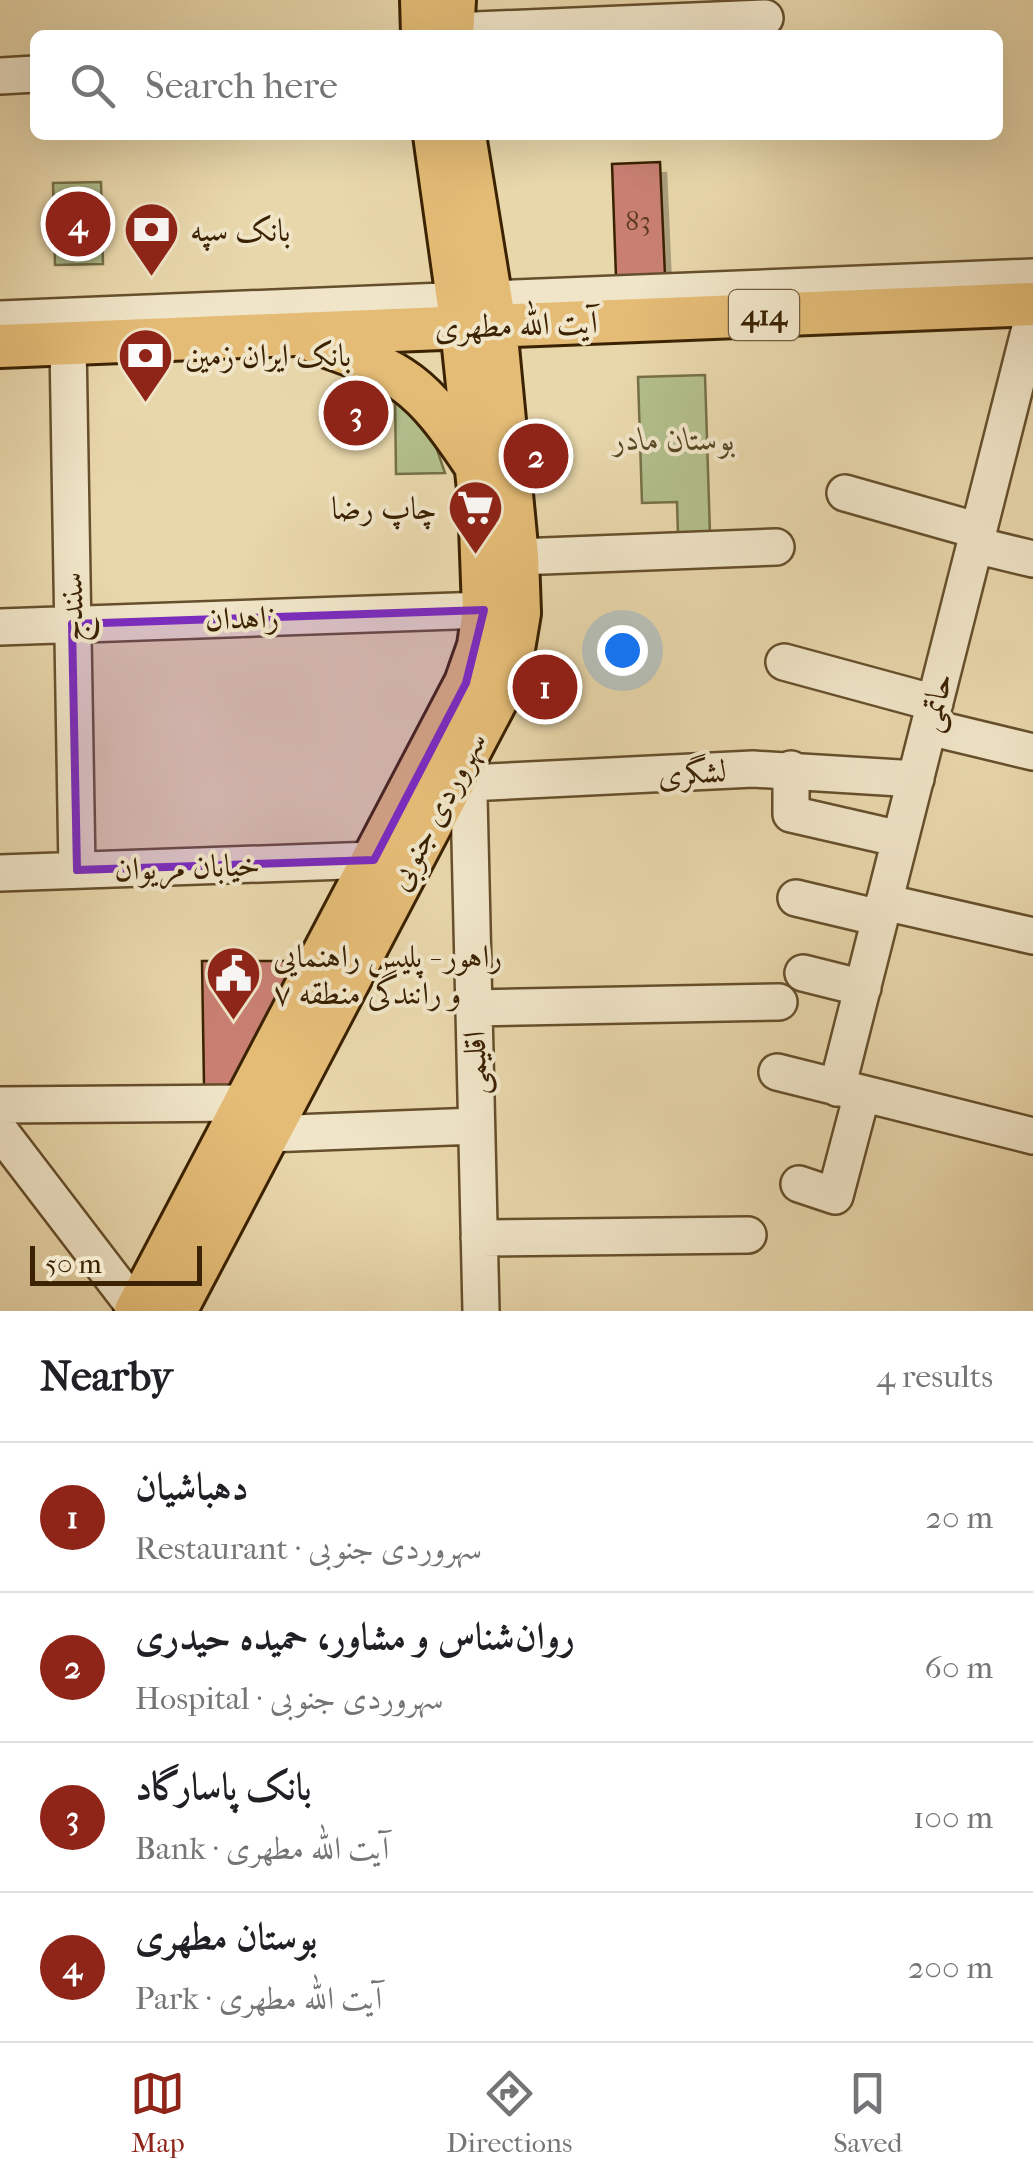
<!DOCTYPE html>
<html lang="en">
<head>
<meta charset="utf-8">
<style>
	body { margin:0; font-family:"IM FELL French Canon",Amiri,serif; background:#f6f6f6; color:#202124 }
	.scale { position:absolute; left:30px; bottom:25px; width:172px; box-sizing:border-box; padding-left:10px; border:5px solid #3b2202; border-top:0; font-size:28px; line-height:35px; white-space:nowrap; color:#3b2202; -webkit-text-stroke:8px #f0e5c8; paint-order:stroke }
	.you { position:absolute; left:622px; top:650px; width:35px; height:35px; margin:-25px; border:8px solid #fff; border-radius:50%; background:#1a73e8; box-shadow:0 0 0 15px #1a73e833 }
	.badge { display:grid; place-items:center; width:65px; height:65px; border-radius:50%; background:#8f2418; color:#fff; font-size:32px; font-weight:700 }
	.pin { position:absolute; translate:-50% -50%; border:5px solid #fff; box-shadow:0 2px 10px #0006 }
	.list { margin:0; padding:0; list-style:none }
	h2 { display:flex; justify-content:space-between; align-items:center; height:130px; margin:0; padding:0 40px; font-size:42px }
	h2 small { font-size:32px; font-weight:400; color:#757577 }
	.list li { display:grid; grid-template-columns:65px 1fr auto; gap:30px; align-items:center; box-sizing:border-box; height:150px; padding:0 40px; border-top:2px solid #e0e0e0 }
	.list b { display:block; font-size:38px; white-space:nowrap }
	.list p { margin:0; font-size:32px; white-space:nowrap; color:#757577 }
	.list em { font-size:32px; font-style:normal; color:#757577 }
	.icon { flex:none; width:55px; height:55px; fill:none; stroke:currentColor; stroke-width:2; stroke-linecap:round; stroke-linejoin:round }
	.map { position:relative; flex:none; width:1033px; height:1311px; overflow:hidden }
	.search { position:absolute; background:#fff; box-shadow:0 10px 40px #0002; left:30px; right:30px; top:30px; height:110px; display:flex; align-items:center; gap:25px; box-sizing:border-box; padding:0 35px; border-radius:15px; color:#757577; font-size:38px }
	.sheet { height:730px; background:#fff }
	nav { display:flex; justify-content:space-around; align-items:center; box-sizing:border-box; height:140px; border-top:2px solid #e0e0e0; background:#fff; font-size:28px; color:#757577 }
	nav a { display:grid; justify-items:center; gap:5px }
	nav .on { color:#8f2418 }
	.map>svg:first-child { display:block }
</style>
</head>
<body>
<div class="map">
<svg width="1033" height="1311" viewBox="0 0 1033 1311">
	<defs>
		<filter id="shadow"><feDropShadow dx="6" dy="11" stdDeviation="0" flood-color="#0004"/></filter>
	</defs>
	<rect width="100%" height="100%" fill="#e8d7ab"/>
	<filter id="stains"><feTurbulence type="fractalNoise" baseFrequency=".002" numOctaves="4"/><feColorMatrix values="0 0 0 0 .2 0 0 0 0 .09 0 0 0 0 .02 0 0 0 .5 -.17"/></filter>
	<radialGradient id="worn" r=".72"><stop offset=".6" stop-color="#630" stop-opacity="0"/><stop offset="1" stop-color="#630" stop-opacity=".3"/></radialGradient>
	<path fill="#b2bf8c" stroke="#767047" stroke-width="2.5" d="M101,182L103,264L55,265L53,183Z
		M705,375L710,534L678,535L677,502L642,503L638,377Z
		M395,399L429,426L445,473L396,474Z"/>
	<path fill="#c98073" stroke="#3b2202" stroke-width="2.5" filter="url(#shadow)" d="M660,162L665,275L616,277L612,164Z
		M202,961H293L238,1085H204Z"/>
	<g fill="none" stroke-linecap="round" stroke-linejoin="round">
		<defs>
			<path id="minor" d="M452,31L765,18
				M0,76L35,74
				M0,319L1033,277
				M68,344L77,870
				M845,493L979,531
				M975,545L1033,559
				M517,557L776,547
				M0,627L484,610
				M784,662L935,703
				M929,727L1033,752
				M468,754L481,1311
				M791,769V814L900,839
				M468,783L753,769L916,779
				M0,873L374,860
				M796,898L880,918
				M884,902L1033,936
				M803,973L863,988
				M473,1008L779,1002
				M777,1072L1033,1136
				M837,1088L1033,316
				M0,1105L246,1103
				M0,1131L137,1310
				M268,1134L476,1126
				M799,1184L835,1196L862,1094
				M479,1238L748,1235"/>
			<path id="major" d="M422,0L423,35
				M452,35L454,0
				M316,342C404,372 421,384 473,461
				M0,346L1033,304
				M136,1311L466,683L479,646L484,610L480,499L462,328L435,135
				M175,1311L497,698L513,649L519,613L517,557L495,326L464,135"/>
		</defs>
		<use href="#minor" stroke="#664f2c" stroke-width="40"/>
		<use href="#major" stroke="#3b2202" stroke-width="48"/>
		<use href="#minor" stroke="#f0e5c8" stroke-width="35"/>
		<use href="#major" stroke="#e4bc76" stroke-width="42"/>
	</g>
	<path fill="#7b2cbf" fill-opacity="0.2" stroke="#7b2cbf" stroke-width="8" stroke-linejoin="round" d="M484,610L466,683L374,860L77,870L72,624Z"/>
	<defs>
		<symbol id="bank-pin" viewBox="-11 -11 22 30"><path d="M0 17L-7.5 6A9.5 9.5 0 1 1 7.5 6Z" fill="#8f2418" stroke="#f0e5c8"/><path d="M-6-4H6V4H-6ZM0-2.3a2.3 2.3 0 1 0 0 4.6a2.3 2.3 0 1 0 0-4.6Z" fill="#fff"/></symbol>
		<symbol id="supermarket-pin" viewBox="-11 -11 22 30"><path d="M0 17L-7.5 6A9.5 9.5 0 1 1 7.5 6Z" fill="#8f2418" stroke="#f0e5c8"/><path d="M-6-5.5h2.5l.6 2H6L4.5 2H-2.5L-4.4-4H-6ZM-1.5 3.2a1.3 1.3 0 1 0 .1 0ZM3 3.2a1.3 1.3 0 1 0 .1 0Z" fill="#fff"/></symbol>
		<symbol id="civic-pin" viewBox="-11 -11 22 30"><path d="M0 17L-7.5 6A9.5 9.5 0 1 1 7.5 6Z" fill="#8f2418" stroke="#f0e5c8"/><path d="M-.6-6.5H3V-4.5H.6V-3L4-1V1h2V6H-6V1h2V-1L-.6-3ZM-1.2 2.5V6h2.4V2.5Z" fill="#fff"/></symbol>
	</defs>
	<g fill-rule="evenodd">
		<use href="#bank-pin" x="120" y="198" width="63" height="86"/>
		<use href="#bank-pin" x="114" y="324" width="63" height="86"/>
		<use href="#supermarket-pin" x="444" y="476" width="63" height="86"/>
		<use href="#civic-pin" x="202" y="942" width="63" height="86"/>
	</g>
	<g text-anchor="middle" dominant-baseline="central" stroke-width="8" stroke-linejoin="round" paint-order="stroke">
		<g font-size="28" fill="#5e3a1e">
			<text x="638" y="220">83</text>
		</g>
		<rect fill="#f0e5c8" stroke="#715c3d" stroke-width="2.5" x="729" y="290" width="70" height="50" rx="8"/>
		<g font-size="30" font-weight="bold" fill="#3b2202">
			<text x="764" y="315">414</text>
		</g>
		<g font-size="32" fill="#3b2202" stroke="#f0e5c8" text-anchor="start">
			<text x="190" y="230">بانک سپه</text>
			<text x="185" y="355">بانک ایران زمین</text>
			<text x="437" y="508" text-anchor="end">چاپ رضا</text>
			<text x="273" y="956">راهور - پلیس راهنمایی<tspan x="273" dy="37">و رانندگی منطقه ۷</tspan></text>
		</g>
		<g font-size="32" fill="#3b2202" stroke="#f0e5c8">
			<text transform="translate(516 325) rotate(-2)">آیت الله مطهری</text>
			<text transform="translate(72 607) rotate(-91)">سنندج</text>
			<text transform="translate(242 618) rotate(-2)">زاهدان</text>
			<text transform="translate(935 702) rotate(-76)">حاتمی</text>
			<text transform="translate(692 773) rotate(-4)">لشگری</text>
			<text transform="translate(437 811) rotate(-62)">سهروردی جنوبی</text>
			<text transform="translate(187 867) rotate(-2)">خیابان مریوان</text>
			<text transform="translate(475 1063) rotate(-91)">اقلیمی</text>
		</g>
		<g font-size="32" font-style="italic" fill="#594924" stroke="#f0e5c8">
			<text x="674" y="439">بوستان مادر</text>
		</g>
	</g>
	<rect width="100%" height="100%" filter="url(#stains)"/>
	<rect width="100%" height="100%" fill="url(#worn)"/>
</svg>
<div class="scale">50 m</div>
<div class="you"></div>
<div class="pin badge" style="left:545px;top:687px">1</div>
<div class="pin badge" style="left:536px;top:456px">2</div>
<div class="pin badge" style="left:356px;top:413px">3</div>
<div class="pin badge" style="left:78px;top:224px">4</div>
<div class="search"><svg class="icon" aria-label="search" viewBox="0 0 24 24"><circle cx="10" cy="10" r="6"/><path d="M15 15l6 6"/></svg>Search here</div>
</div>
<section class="sheet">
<h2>Nearby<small>4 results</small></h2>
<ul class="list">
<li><span class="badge">1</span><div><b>دهباشیان</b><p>Restaurant · سهروردی جنوبی</p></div><em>20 m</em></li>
<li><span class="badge">2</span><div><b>روان‌شناس و مشاور، حمیده حیدری</b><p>Hospital · سهروردی جنوبی</p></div><em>60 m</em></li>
<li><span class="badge">3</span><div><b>بانک پاسارگاد</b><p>Bank · آیت الله مطهری</p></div><em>100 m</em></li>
<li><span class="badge">4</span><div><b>بوستان مطهری</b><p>Park · آیت الله مطهری</p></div><em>200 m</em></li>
</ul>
</section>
<nav>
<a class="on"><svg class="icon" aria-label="map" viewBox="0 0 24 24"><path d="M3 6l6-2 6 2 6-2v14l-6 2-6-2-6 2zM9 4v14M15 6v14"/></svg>Map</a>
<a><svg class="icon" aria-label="directions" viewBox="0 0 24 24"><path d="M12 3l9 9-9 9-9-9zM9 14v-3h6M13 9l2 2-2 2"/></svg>Directions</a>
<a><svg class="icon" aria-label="saved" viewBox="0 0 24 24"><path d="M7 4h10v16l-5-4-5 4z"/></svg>Saved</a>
</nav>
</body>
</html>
